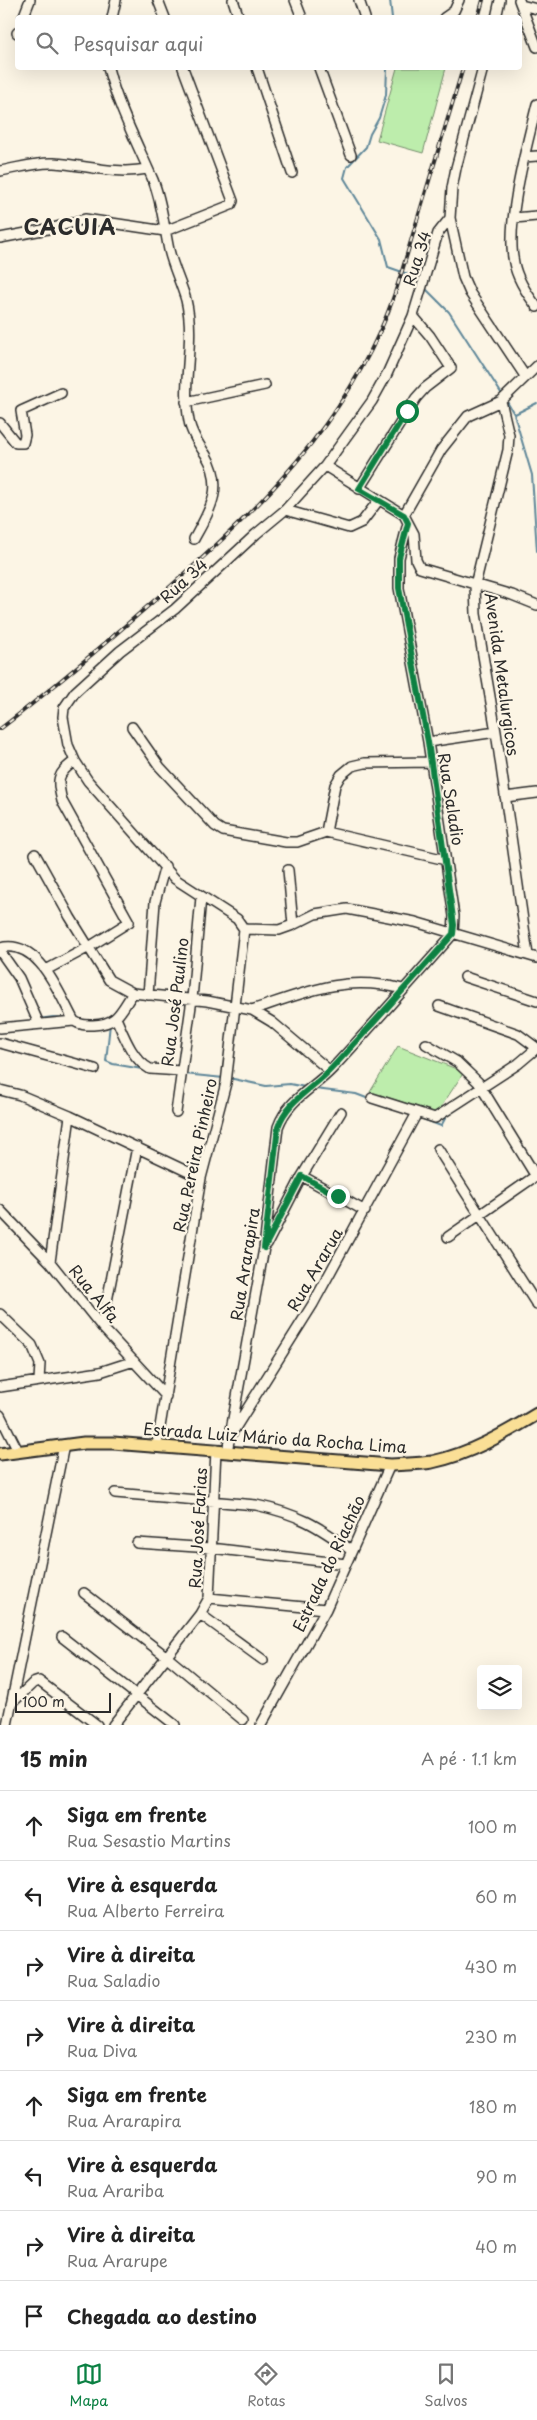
<!DOCTYPE html>
<html lang="pt">
<head>
<meta charset="utf-8">
<style>
	body { margin:0; font-family:"Playpen Sans",sans-serif; background:#f6f6f6; color:#222 }
	.controls { position:absolute; right:15px; bottom:15px; display:grid; overflow:hidden; border-radius:5px; box-shadow:0 5px 20px #0002 }
	.controls button { width:45px; height:45px; display:grid; place-items:center; padding:0; border:0; border-bottom:1px solid #e0e0e0; background:#fff; color:#222; font:25px sans-serif }
	.scale { position:absolute; left:15px; bottom:12px; width:96px; box-sizing:border-box; padding-left:5px; border:2px solid #2b2b2b; border-top:0; font-size:14px; line-height:18px; white-space:nowrap; color:#2b2b2b; -webkit-text-stroke:4px #fcf5e5; paint-order:stroke }
	.stop { position:absolute; width:15px; height:15px; margin:-11px; border:4px solid #0b8043; border-radius:50%; background:#fff }
	.stop.end { background:#0b8043; border-color:#fff; box-shadow:0 1px 5px #0008 }
	.list { margin:0; padding:0; list-style:none }
	h2 { display:flex; justify-content:space-between; align-items:center; height:65px; margin:0; padding:0 20px; font-size:21px }
	h2 small { font-size:16px; font-weight:400; color:#767676 }
	.list li { display:grid; grid-template-columns:32px 1fr auto; gap:15px; align-items:center; box-sizing:border-box; height:70px; padding:0 20px; border-top:1px solid #e0e0e0 }
	.list b { display:block; font-size:19px; white-space:nowrap }
	.list p { margin:0; font-size:16px; white-space:nowrap; color:#767676 }
	.list em { font-size:16px; font-style:normal; color:#767676 }
	.icon { flex:none; width:28px; height:28px; fill:none; stroke:currentColor; stroke-width:2; stroke-linecap:round; stroke-linejoin:round }
	.map { position:relative; flex:none; width:537px; height:1725px; overflow:hidden }
	.search { position:absolute; background:#fff; box-shadow:0 5px 20px #0002; left:15px; right:15px; top:15px; height:55px; display:flex; align-items:center; gap:12px; box-sizing:border-box; padding:0 18px; border-radius:5px; color:#767676; font-size:19px }
	.sheet { height:625px; background:#fff }
	nav { display:flex; justify-content:space-around; align-items:center; box-sizing:border-box; height:70px; border-top:1px solid #e0e0e0; background:#fff; font-size:14px; color:#767676 }
	nav a { display:grid; justify-items:center; gap:2px }
	nav .on { color:#0b8043 }
	.map>svg:first-child { display:block }
</style>
</head>
<body>
<div class="map">
<svg width="537" height="1725" viewBox="0 0 537 1725">
	<rect width="100%" height="100%" fill="#fcf5e5"/>
	<filter id="ink" filterUnits="userSpaceOnUse"><feTurbulence type="fractalNoise" baseFrequency=".02" numOctaves="2"/><feDisplacementMap in="SourceGraphic" scale="10" xChannelSelector="R" yChannelSelector="G"/><feConvolveMatrix kernelMatrix="1 2 1 2 8 2 1 2 1" color-interpolation-filters="sRGB"/></filter>
	<g filter="url(#ink)">
		<path fill="#bdedac" stroke="#748c6c" d="M397,68H446L423,153L377,140Z
			M398,1046L464,1072L437,1113L370,1092Z"/>
		<g fill="none" stroke-linecap="round" stroke-linejoin="round">
			<path stroke="#5f8799" stroke-width="2" d="M390,0L392,18
				M387,68L386,95L379,118L370,134L366,147L347,167L344,178L381,239L388,267L408,274L419,281
				M426,289L449,312L503,396
				M506,400L514,414L532,475L537,551
				M515,414L537,403
				M39,1019L53,1017L69,1018
				M110,1024L106,1061L113,1064L142,1069
				M184,1074L224,1078
				M229,1078L266,1086L290,1084L305,1087
				M315,1089L356,1094L369,1099
				M418,1117L441,1126L447,1115"/>
			<defs>
				<path id="minor" d="M158,0L165,18
					M233,0L239,18
					M295,0L302,18
					M359,0L365,18
					M519,0L537,47
					M521,5L537,9
					M23,18L30,0
					M112,18L116,0
					M444,18L454,11L459,0
					M496,18L500,0
					M17,33L18,32
					M108,68C118,107 137,143 153,180C162,202 164,227 169,250C173,267 181,283 186,300C196,341 181,381 189,421C191,433 199,445 206,455C225,487 210,510 194,539
					M257,68L292,173
					M319,68L351,155
					M483,68L456,168L452,188L450,218L463,277L470,293L525,376
					M537,104C527,145 505,223 514,263C517,279 527,294 537,307
					M524,157L537,156
					M0,171C18,168 36,162 54,163C86,165 115,175 147,169
					M514,218L537,216
					M0,238L53,228L85,219L165,231L231,205L233,201L183,68
					M501,401L509,435L508,450L475,585L476,614L496,732L528,955
					M186,402L265,385
					M0,423L16,443H23L25,435L21,411L61,393
					M325,466L404,515L414,534L416,560L420,568L512,595L537,605
					M359,489L416,398L425,388L451,368L430,336L413,316
					M285,510L325,466L372,401L387,374L413,316L438,233L450,218
					M404,515L441,450L468,416L501,401L537,366
					M408,523L399,558V588L428,742L454,916L453,934
					M132,727L160,767L215,826L223,831L286,842H297L326,832
					M428,742L496,732
					M505,797L537,793
					M326,832L335,785L341,775L352,766L365,763L430,762
					M326,832L446,860
					M35,854L70,917L109,980L133,993L207,1001L252,1010L272,1022L330,1071
					M288,870L293,925
					M244,929L237,919L175,879L88,781L75,761L68,745L63,717L64,708L75,692L120,651L175,609L256,534L285,510L349,528L362,522L378,501
					M244,929L279,930L293,925L315,914L347,909L415,922L537,958
					M0,948C39,938 59,994 74,1021C80,1025 85,1025 93,1025C118,1024 120,1012 133,993
					M0,951L19,978L39,1024
					M46,970L89,947L129,922L62,801C57,780 56,774 75,761
					M465,977L537,1001
					M148,995L155,902L165,866
					M439,1006L518,1034L537,1048
					M252,1010C306,992 345,974 403,989
					M116,1018C124,1036 132,1059 150,1069L181,1071
					M0,1028L74,1021
					M0,1043L95,1069
					M426,1044L457,1062L478,1082L537,1178
					M0,1090L20,1095L70,1116L201,1178
					M372,1098L435,1118L518,1064L537,1048
					M176,1112L192,999L201,897
					M438,1149L537,1305
					M302,1176L365,1211
					M0,1210L50,1262L102,1327L166,1396
					M448,1237L537,1175
					M267,1244L302,1176L341,1112
					M50,1262L70,1116
					M0,1314L32,1345L40,1364L39,1380
					M102,1327L137,1147
					M0,1387L100,1372L134,1361
					M0,1415L18,1451
					M232,1433L313,1304L417,1113
					M157,1445L201,1178L226,1083L244,929
					M227,1452L264,1248L278,1127C288,1099 313,1089 332,1069C373,1025 413,979 453,934
					M115,1493L256,1505C298,1514 317,1525 351,1550
					M137,1543L211,1548L346,1564
					M84,1593L167,1657L243,1720
					M209,1598L326,1609
					M200,1614L263,1660
					M62,1637L175,1725
					M11,1704L33,1683L39,1681L97,1725
					M7,1725L64,1445
					M113,1725L200,1614L209,1598L216,1450
					M261,1725L326,1609L390,1465"/>
				<path id="major" d="M0,1454L84,1443H113L390,1465C404,1464 418,1464 432,1462C470,1454 504,1434 537,1414"/>
			</defs>
			<use href="#minor" stroke="#2b2b2b" stroke-width="12"/>
			<use href="#major" stroke="#2b2b2b" stroke-width="15"/>
			<use href="#minor" stroke="#fcf5e5" stroke-width="9"/>
			<use href="#major" stroke="#fadf96" stroke-width="11"/>
			<defs>
				<path id="rail" d="M478,18L483,0
					M0,729C51,690 100,648 148,606C240,527 330,443 380,331C396,296 405,260 416,224C432,172 447,120 463,68"/>
			</defs>
			<use href="#rail" stroke="#2b2b2b" stroke-width="4"/>
			<use href="#rail" stroke="#fcf5e5" stroke-width="2" stroke-dasharray="5.5" stroke-linecap="butt"/>
		</g>
	</g>
	<g fill="none" stroke-linecap="round" stroke-linejoin="round" filter="url(#ink)">
		<path stroke="#0b8043" stroke-width="6" d="M338,1196L302,1176L264,1248L278,1127C288,1099 313,1089 332,1068C373,1024 413,979 453,934L454,925L428,742L399,588V558L408,523L404,515L359,489L407,411"/>
	</g>
	<g text-anchor="middle" dominant-baseline="central" stroke-width="4.5" stroke-linejoin="round" paint-order="stroke">
		<g font-size="16" fill="#2b2b2b" stroke="#fcf5e5">
			<text transform="translate(416 258) rotate(-72)">Rua 34</text>
			<text transform="translate(183 580) rotate(-42)">Rua 34</text>
			<text transform="translate(503 674) rotate(82)">Avenida Metalurgicos</text>
			<text transform="translate(452 799) rotate(81)">Rua Saladio</text>
			<text transform="translate(174 1002) rotate(-83)">Rua José Paulino</text>
			<text transform="translate(194 1155) rotate(-78)">Rua Pereira Pinheiro</text>
			<text transform="translate(244 1264) rotate(-81)">Rua Ararapira</text>
			<text transform="translate(314 1269) rotate(-60)">Rua Ararua</text>
			<text transform="translate(95 1293) rotate(51)">Rua Alfa</text>
			<text transform="translate(275 1437) rotate(4)">Estrada Luiz Mário da Rocha Lima</text>
			<text transform="translate(197 1528) rotate(-87)">Rua José Farias</text>
			<text transform="translate(328 1563) rotate(-65)">Estrada do Riachão</text>
		</g>
		<g font-size="21" font-weight="bold" letter-spacing="1" fill="#2b2b2b" stroke="#fcf5e5">
			<text x="70" y="226">CACUIA</text>
		</g>
	</g>
</svg>
<div class="controls">
<button><svg class="icon" aria-label="layers" viewBox="0 0 24 24"><path d="M12 4l9 5-9 5-9-5zM3 14l9 5 9-5"/></svg></button>
</div>
<div class="scale">100 m</div>
<div class="stop" style="left:407px;top:411px"></div>
<div class="stop end" style="left:338px;top:1196px"></div>
<div class="search"><svg class="icon" aria-label="search" viewBox="0 0 24 24"><circle cx="10" cy="10" r="6"/><path d="M15 15l6 6"/></svg>Pesquisar aqui</div>
</div>
<section class="sheet">
<h2>15 min<small>A pé · 1.1 km</small></h2>
<ul class="list">
<li><svg class="icon" aria-label="ahead" viewBox="0 0 24 24"><path d="M12 20V5M6 11l6-6 6 6"/></svg><div><b>Siga em frente</b><p>Rua Sesastio Martins</p></div><em>100 m</em></li>
<li><svg class="icon" aria-label="left" viewBox="0 0 24 24"><path d="M17 20v-9H6M10 6l-5 5 5 5"/></svg><div><b>Vire à esquerda</b><p>Rua Alberto Ferreira</p></div><em>60 m</em></li>
<li><svg class="icon" aria-label="right" viewBox="0 0 24 24"><path d="M7 20v-9h11M14 6l5 5-5 5"/></svg><div><b>Vire à direita</b><p>Rua Saladio</p></div><em>430 m</em></li>
<li><svg class="icon" aria-label="right" viewBox="0 0 24 24"><path d="M7 20v-9h11M14 6l5 5-5 5"/></svg><div><b>Vire à direita</b><p>Rua Diva</p></div><em>230 m</em></li>
<li><svg class="icon" aria-label="ahead" viewBox="0 0 24 24"><path d="M12 20V5M6 11l6-6 6 6"/></svg><div><b>Siga em frente</b><p>Rua Ararapira</p></div><em>180 m</em></li>
<li><svg class="icon" aria-label="left" viewBox="0 0 24 24"><path d="M17 20v-9H6M10 6l-5 5 5 5"/></svg><div><b>Vire à esquerda</b><p>Rua Arariba</p></div><em>90 m</em></li>
<li><svg class="icon" aria-label="right" viewBox="0 0 24 24"><path d="M7 20v-9h11M14 6l5 5-5 5"/></svg><div><b>Vire à direita</b><p>Rua Ararupe</p></div><em>40 m</em></li>
<li><svg class="icon" aria-label="arrive" viewBox="0 0 24 24"><path d="M6 21V4h12l-3 4 3 4H6"/></svg><div><b>Chegada ao destino</b></div></li>
</ul>
</section>
<nav>
<a class="on"><svg class="icon" aria-label="map" viewBox="0 0 24 24"><path d="M3 6l6-2 6 2 6-2v14l-6 2-6-2-6 2zM9 4v14M15 6v14"/></svg>Mapa</a>
<a><svg class="icon" aria-label="directions" viewBox="0 0 24 24"><path d="M12 3l9 9-9 9-9-9zM9 14v-3h6M13 9l2 2-2 2"/></svg>Rotas</a>
<a><svg class="icon" aria-label="saved" viewBox="0 0 24 24"><path d="M7 4h10v16l-5-4-5 4z"/></svg>Salvos</a>
</nav>
</body>
</html>
